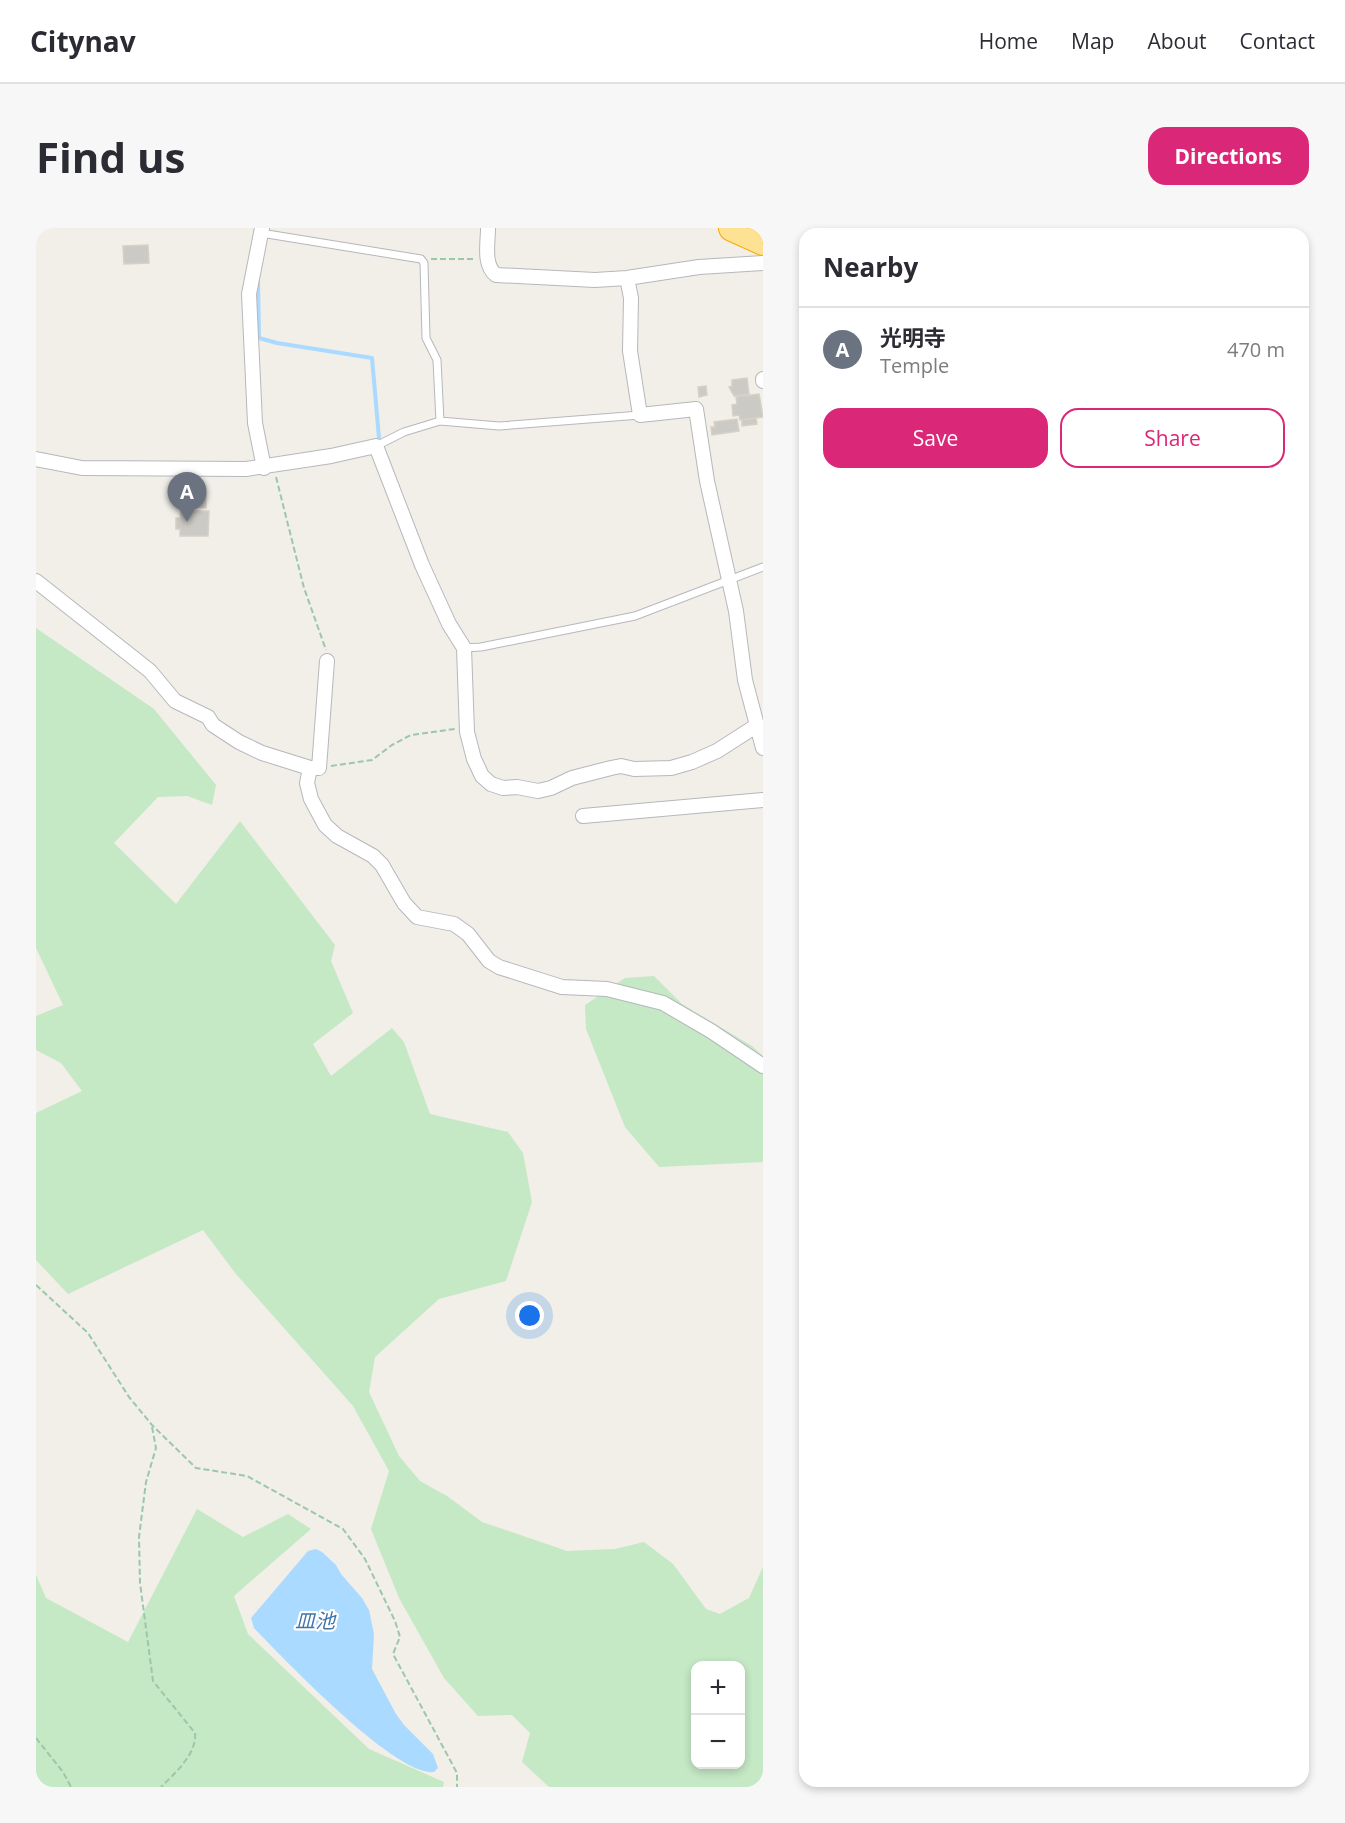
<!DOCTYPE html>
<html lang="en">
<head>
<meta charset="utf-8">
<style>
	body { margin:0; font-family:"Open Sans","Noto Sans JP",sans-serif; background:#f7f7f7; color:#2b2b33 }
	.controls { position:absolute; right:18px; bottom:18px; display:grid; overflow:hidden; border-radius:12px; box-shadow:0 3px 9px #0003 }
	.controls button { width:54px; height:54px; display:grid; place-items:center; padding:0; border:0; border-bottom:2px solid #e1e1e2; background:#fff; color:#2b2b33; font:30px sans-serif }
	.you { position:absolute; left:494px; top:1088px; width:21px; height:21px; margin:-15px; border:4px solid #fff; border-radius:50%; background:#1a73e8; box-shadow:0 0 0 9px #1a73e833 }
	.badge { display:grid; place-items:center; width:39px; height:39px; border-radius:50%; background:#db2777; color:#fff; font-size:20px; font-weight:700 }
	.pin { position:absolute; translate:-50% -50px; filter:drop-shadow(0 2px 3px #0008) }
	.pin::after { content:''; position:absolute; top:32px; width:21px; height:18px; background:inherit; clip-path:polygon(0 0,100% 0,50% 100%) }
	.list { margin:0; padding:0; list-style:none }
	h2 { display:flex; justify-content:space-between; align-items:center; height:78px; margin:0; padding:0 24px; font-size:26px }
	h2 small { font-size:20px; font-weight:400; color:#7c7c81 }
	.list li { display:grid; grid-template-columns:39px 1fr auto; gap:18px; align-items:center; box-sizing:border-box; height:84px; padding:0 24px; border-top:2px solid #e1e1e2 }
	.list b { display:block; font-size:22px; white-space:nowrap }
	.list p { margin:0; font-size:20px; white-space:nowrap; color:#7c7c81 }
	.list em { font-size:20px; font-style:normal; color:#7c7c81 }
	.actions { display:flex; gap:12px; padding:18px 24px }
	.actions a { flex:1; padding:14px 0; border:2px solid #db2777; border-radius:18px; text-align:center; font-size:21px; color:#db2777 }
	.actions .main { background:#db2777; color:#fff }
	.map { position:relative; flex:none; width:727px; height:1559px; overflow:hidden; border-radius:18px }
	header { display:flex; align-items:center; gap:36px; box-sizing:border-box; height:84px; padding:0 30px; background:#fff; border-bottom:2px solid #e1e1e2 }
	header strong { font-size:28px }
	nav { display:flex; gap:33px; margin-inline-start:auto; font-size:21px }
	.intro { display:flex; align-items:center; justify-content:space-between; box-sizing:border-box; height:144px; padding:0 36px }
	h1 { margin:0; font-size:42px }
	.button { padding:15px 27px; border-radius:18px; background:#db2777; color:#fff; font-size:21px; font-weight:700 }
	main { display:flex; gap:36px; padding:0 36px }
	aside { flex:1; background:#fff; border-radius:18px; box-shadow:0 3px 9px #0003 }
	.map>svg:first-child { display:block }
</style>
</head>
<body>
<header>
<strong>Citynav</strong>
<nav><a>Home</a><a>Map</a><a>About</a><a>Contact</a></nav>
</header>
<div class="intro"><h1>Find us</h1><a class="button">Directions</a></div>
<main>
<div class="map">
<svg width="727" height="1559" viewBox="0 0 727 1559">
	<rect width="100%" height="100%" fill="#f1efe8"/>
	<path fill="#c5e8c5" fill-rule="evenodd" d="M0,400L118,481L180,557L176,577L151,568L122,569L78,615L140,676L204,593L299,717L295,733L317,785L277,816L295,848L356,800L368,814L394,886L472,904L487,925L496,974L470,1053L403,1071L339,1129L333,1164L363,1228L384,1253L411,1268L446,1294L531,1323L579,1321L608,1314L637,1336L670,1381L684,1386L713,1370L727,1339V1559H513L486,1534L494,1505L476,1487L442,1488L408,1450L363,1370L335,1301L353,1243L317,1178L200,1046L167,1002L32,1066L0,1032V885L46,863L25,835L0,822V788L27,777L0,720ZM660,1438H704V1536H660Z
		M618,748L646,776L716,818L727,828V934L623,939L589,899L550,801L549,777L589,750Z
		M161,1281L207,1309L252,1286L275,1301L198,1368L212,1406L333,1521L408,1554L407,1559H0V1347L10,1370L92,1414Z"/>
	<path fill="#aadaff" d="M280,1321L286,1324L300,1337L305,1346L326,1370L333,1382L338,1406L336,1441L360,1486L368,1497L397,1526L402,1540L398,1544C360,1549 247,1430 218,1400L215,1390L272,1323Z"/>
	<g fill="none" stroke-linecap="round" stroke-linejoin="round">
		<path stroke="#aadaff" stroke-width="4" d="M222,51L223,110L241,115L336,130L343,210"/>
	</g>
	<path fill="#cccac5" stroke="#d6d1c6" stroke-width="1.5" d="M112,17L113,35L88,36L87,18Z
		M711,150L713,166L698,168L693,159L696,158V152Z
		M670,158L671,167L663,169L662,159Z
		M723,166L727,189L704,192L703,187L697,188L696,177L701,176L700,169Z
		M720,190L721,196L706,198V192Z
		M701,191L703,203L676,207L675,199H679L678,194Z
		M154,267H170V280L154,279Z
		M145,283H173L172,308H144V301H140V290H144Z"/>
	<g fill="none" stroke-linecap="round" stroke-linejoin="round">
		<defs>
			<path id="lane" d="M225,5L385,31L388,35L390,110L401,132L404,193
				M340,218L368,204L404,193L463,198L604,187
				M428,420L445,419L599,388L727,339"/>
			<path id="street" d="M226,0L213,66L219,195L228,240
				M452,0C452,15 447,37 460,47L559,52L591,50L663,39L727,35
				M591,50L595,70L594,123L604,187L660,181L671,253L700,383L709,452L727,520
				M727,151V153
				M0,231L46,240L210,241L295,228L340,218L386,337L413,396L428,420L431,504L438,531L446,548L455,556L467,560L481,559L502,563L515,560L536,550L575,540L585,538L598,541L635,540L656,534L681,523L720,498
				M0,353L114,443L139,473L172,489L177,497L203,514L226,525L274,540H283L291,433
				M274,540L271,555L275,571L289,597L301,608L337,628L346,637L368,675L381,689L418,696L432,706L453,733L463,739L526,759L571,761L627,775L675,803L727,838
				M547,588L727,572"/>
			<path id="highway" d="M696,0L727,14"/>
		</defs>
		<use href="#lane" stroke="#b5b8bc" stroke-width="9"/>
		<use href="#street" stroke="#b5b8bc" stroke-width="16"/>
		<use href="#highway" stroke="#f9ab00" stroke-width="28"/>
		<path stroke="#9cc7a9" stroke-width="2" stroke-dasharray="6 3" stroke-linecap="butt" d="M395,31H440
			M240,249L268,360L290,422
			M295,538L336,532L356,517L375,507L419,501
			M0,1057L52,1105L93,1169L116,1197L160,1240L211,1248L307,1301L329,1331L359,1393L364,1409L357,1426L421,1545V1559
			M116,1199L120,1220L110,1254L103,1309L104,1355L117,1453L159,1505C161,1526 139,1545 125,1559
			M0,1510L27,1544L35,1559"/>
		<use href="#lane" stroke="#fff" stroke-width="7"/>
		<use href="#street" stroke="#fff" stroke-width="14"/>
		<use href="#highway" stroke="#fde293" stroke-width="26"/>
	</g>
	<g text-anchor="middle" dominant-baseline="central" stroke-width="4.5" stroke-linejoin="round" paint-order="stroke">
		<g font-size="20" font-style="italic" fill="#4174aa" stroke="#fff">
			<text x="279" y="1392">皿池</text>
		</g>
	</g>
</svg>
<div class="controls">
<button>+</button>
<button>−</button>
</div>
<div class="you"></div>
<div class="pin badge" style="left:151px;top:294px;background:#6b7280">A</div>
</div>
<aside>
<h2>Nearby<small></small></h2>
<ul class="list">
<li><span class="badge" style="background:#6b7280">A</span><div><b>光明寺</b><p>Temple</p></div><em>470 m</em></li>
</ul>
<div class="actions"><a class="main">Save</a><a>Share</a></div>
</aside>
</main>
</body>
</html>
